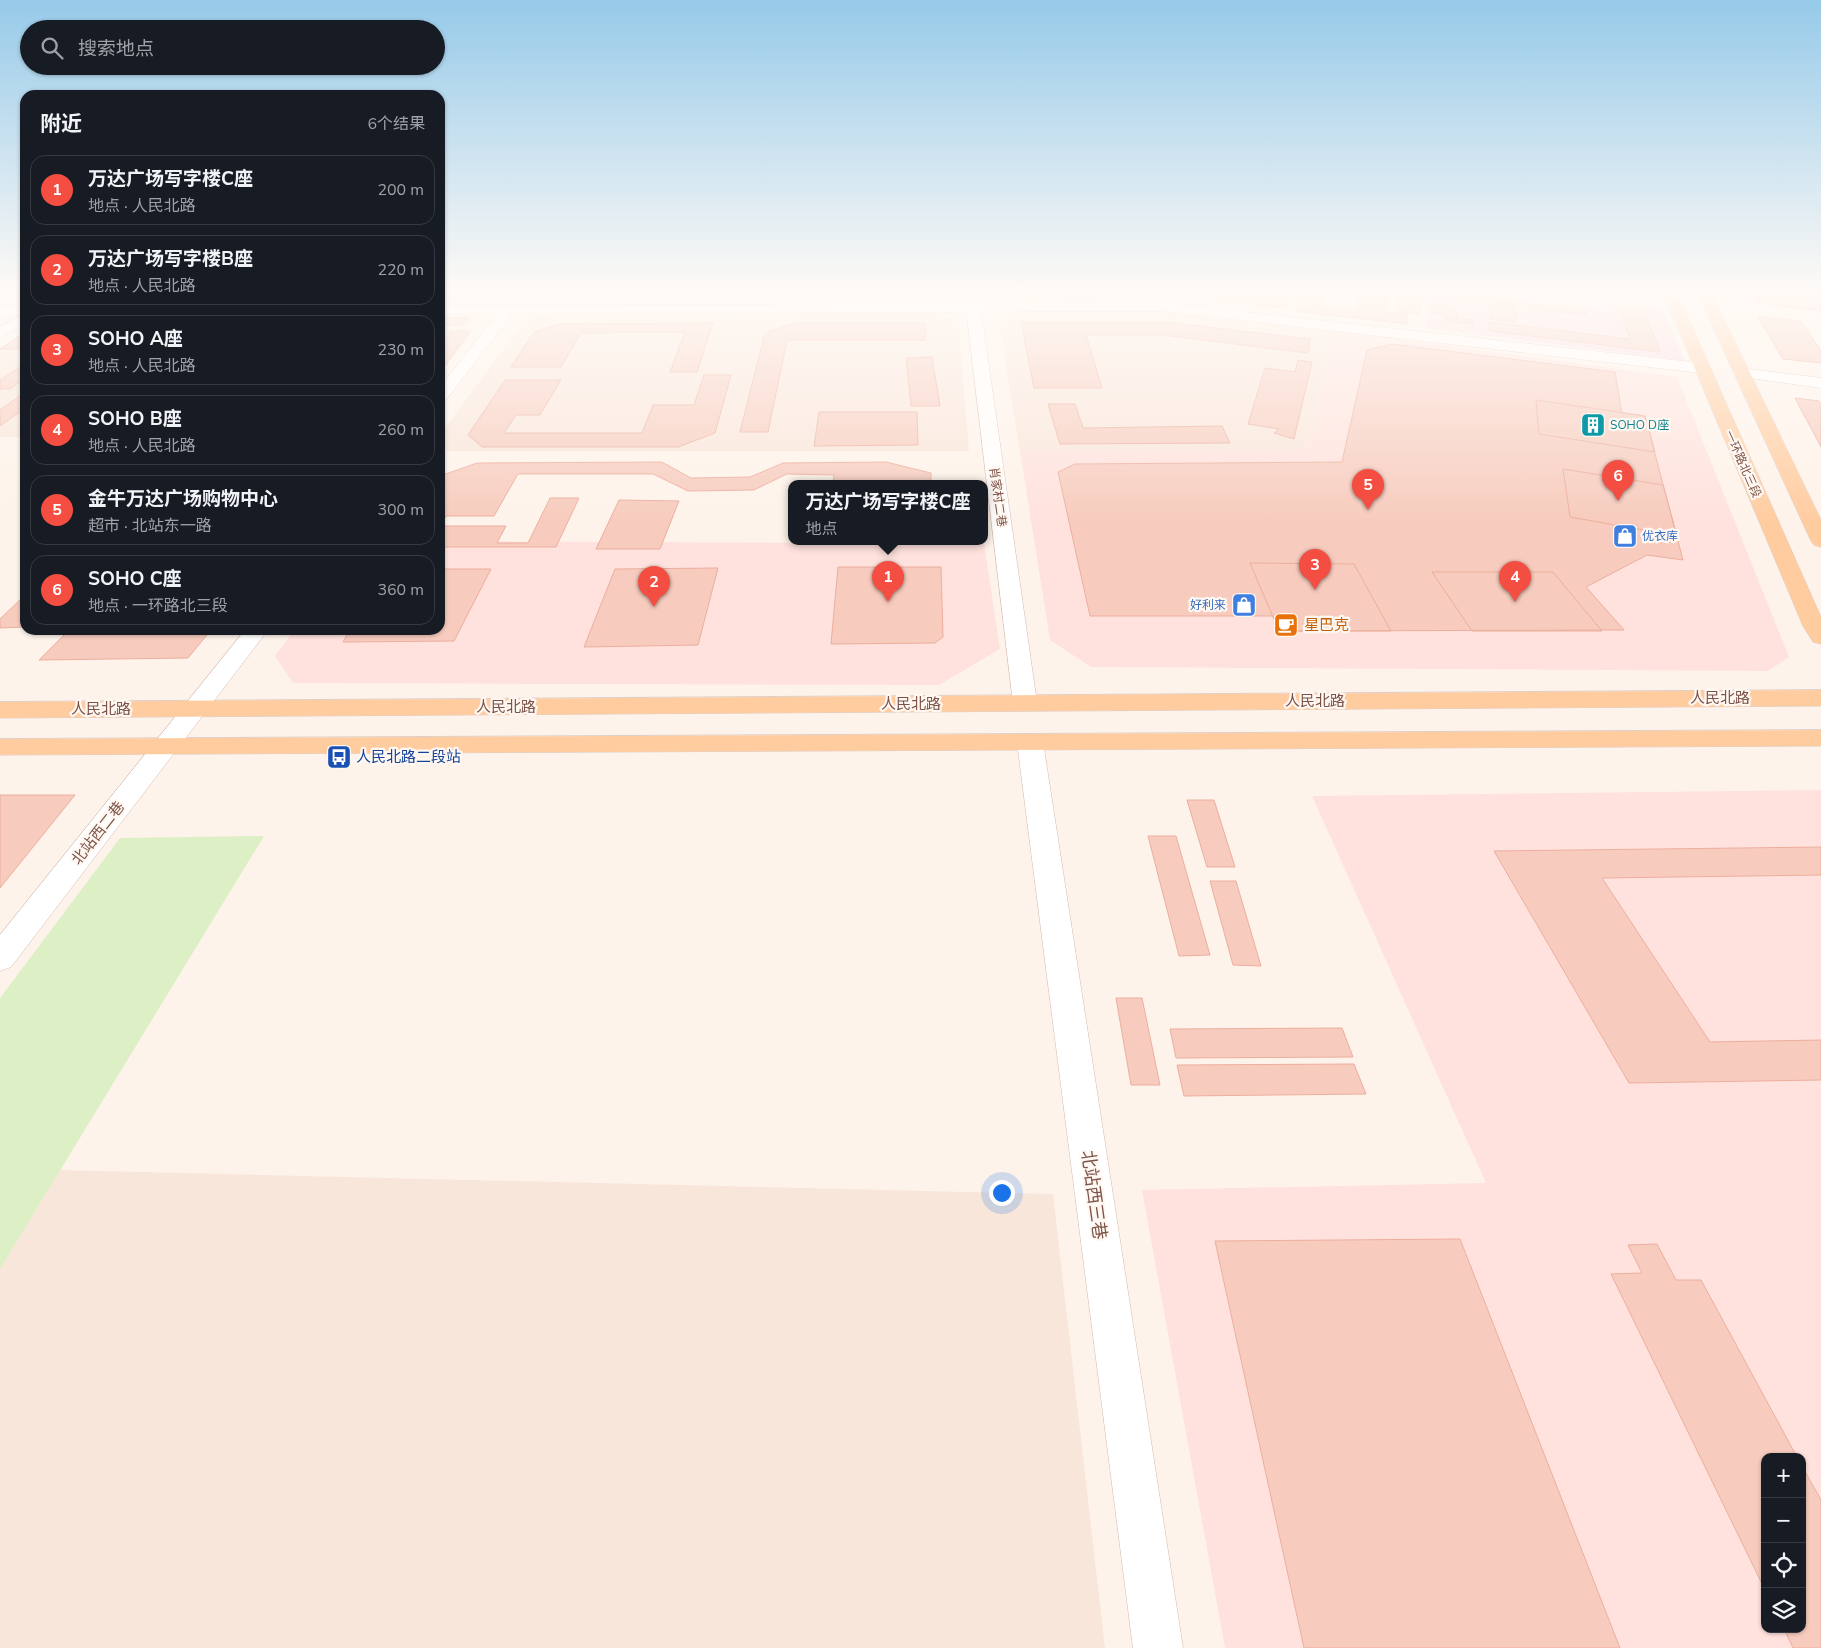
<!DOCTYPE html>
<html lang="zh">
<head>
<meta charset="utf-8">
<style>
	body { margin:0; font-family:"Nunito Sans","Noto Sans SC",sans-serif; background:#20242c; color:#f1f3f6 }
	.controls { position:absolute; right:15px; bottom:15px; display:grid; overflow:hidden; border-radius:10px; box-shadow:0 1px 4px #0004 }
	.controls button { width:45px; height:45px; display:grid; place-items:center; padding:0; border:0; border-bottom:1px solid #363941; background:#171b24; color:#f1f3f6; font:25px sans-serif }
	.you { position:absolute; left:1001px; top:1192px; width:18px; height:18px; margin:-12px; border:4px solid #fff; border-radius:50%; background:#1a73e8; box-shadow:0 0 0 8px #1a73e833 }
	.badge { display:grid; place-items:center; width:32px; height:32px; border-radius:50%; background:#f44e43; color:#fff; font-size:16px; font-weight:700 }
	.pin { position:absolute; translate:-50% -41px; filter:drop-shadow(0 1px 2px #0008) }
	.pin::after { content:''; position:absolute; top:26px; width:18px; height:15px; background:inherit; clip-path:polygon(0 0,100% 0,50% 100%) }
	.popup { position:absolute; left:788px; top:480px; width:200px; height:65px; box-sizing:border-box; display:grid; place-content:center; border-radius:10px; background:#171b24; filter:drop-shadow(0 1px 4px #0005); font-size:16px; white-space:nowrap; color:#9ea1a6 }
	.popup b { font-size:19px; color:#f1f3f6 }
	.popup::after { content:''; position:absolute; left:50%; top:100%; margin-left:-10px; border:10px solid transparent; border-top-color:#171b24 }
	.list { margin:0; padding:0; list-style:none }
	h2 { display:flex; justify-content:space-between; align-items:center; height:65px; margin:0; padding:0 20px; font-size:21px }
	h2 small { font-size:16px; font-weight:400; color:#9ea1a6 }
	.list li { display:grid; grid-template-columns:32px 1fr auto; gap:15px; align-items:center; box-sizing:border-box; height:70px; margin:0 10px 10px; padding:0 10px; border:1px solid #363941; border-radius:15px }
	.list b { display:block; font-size:19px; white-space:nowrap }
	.list p { margin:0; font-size:16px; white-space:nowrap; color:#9ea1a6 }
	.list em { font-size:16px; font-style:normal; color:#9ea1a6 }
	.icon { flex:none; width:28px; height:28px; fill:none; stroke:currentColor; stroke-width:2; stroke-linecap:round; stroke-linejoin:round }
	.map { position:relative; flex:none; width:1821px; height:1648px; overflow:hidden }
	.search { position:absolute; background:#171b24; box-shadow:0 1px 4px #0004; left:20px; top:20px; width:425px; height:55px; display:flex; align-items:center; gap:12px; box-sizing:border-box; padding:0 18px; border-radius:28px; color:#9ea1a6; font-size:19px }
	.panel { position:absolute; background:#171b24; box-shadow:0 1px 4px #0004; left:20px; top:90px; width:425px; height:545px; border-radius:15px }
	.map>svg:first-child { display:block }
</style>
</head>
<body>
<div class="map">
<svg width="1821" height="1648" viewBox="0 0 1821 1648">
	<rect width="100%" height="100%" fill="#fef3ea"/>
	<path fill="#f9e6da" d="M1027,311L1165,312L1333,330L1312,441L1304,447L1281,450L1020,451L999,323Z
		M934,312L958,322L969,451H440V435L525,320L556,313Z
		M440,316H477L440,359Z
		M25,335V437H0V350Z
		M60,1170L1053,1194L1105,1648H0V1269Z"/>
	<path fill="#ffe2dd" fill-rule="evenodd" d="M440,290H655L648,302H440Z
		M1333,330L1677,377L1789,657L1768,671L1091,667L1050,640L1020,451L1281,450L1304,447L1312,441L1314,432Z
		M440,541L984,544L1000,649L939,685L293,683L275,656L294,630H440Z
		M1821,790V1648H1225L1142,1190L1486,1183L1312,796ZM1765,1457H1802V1629H1765Z"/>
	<path fill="#fddce5" d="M1427,290L1609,311L1607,302L1663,309L1685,361L1425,328Z"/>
	<path fill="#ddefc5" d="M264,836L0,1269V998L120,838Z"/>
	<path fill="#f7ccbe" stroke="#ecae9d" d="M0,290H25L15,296H0Z
		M995,290H1012L1013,298H996Z
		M1033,290H1050L1052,298H1019L1018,294H1034Z
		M1062,290H1079L1081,297H1096L1097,300H1065Z
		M1134,290H1163L1167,297H1137Z
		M1198,290H1258L1288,293L1285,308L1195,298Z
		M1302,290L1325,293L1322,306L1358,311L1360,292L1346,290H1389L1387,312L1408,314L1407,324L1296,311Z
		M1400,290L1421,292L1420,314L1397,311Z
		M1751,290H1821V311L1757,303Z
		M1433,295L1444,296V303L1432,302Z
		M1455,295L1585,311L1587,315L1455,300Z
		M1432,304L1456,307L1457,318L1472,320L1473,324L1446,321V315L1432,313Z
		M1490,306L1515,309L1516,322L1490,319Z
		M1619,308L1644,311L1660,352L1490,331L1489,322L1630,339Z
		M1757,316L1801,321L1821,351V363L1783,359Z
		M440,318H469L463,325H440Z
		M1021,322H1164L1310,339L1308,353L1163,335H1086L1102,388H1034Z
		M713,323L697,372H670L685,332L581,333L561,367H511L534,332L560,324Z
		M793,323H925V340H787L768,432H740L765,333Z
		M451,331H471L444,367H440V345Z
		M25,332V344L19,349H0Z
		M1392,344L1615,372L1622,413L1645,416L1683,560L1647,555L1586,587L1624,630L1279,631L1273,616H1090L1058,472L1075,464L1342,462L1367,350Z
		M932,357L940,406H911L906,358Z
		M1298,360L1312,362L1294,439L1274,433L1279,429L1248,424L1265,368L1295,372Z
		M25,364V378L10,389H0V380Z
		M704,375H731L715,433L678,447H482L468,435L505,380H561L540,415H516L504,433H642L653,405H694Z
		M21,395H25V408L0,426V410Z
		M1795,398L1819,401L1821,404V447Z
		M1536,400L1645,416L1655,452L1539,434Z
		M1048,404H1075L1083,428L1222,426L1230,443L1060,444Z
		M819,412H917L918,445L814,446Z
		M662,462L691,478L750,477L783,463L886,462L931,473V483H833L834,475L787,474L754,490L688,491L653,474H518L494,516H446L440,526V476L477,463Z
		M1563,469L1663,485L1677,536L1570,517Z
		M550,498H579L556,547H440V526H506L497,543H528Z
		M619,500L679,501L660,549H596Z
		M1250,563L1354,564L1391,631H1279Z
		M838,567H941L943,637L935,643L831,644Z
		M718,568L698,645L584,647L615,569Z
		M440,569H491L454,641L343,642L350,630H440Z
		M1432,572H1553L1602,631H1472Z
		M25,595V627L0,628V619Z
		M166,630H211L188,658L39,660L68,631Z
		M0,795H75L0,888Z
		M1187,800H1214L1235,867H1207Z
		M1148,836H1176L1210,955L1179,956Z
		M1821,847V875L1602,878L1710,1042L1821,1040V1080L1629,1083L1494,851Z
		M1210,881H1236L1261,966L1233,965Z
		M1116,998H1142L1160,1085H1131Z
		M1342,1028L1353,1057L1176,1058L1170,1029Z
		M1354,1064L1366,1094L1184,1096L1177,1065Z
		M1460,1239L1620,1648H1304L1215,1241Z
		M1657,1244L1676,1280H1701L1797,1457H1765V1590L1611,1274L1642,1273L1628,1245Z
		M1802,1466L1821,1500V1648H1793L1784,1629H1802Z"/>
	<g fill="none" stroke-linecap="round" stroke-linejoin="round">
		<defs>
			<path id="minor" d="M964,290H978L1037,703L1034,708L1025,711L1016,708L1013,703Z
				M509,305L516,309L514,312L446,400L440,402V387L504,306Z
				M25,314V324L0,337V327Z
				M1741,368L1821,378V388L1736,376L1733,373L1736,370Z
				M245,630H268L11,967L0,971V935Z
				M1030,734L1039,736L1043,742L1183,1648H1133L1017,742L1021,736Z"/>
			<path id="tertiary" d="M1162,303L1701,363L1706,365L1709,368L1706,371L1701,373L1162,311L440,314V306Z
				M25,307V315L0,316V308Z"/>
			<path id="primary" d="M1662,290H1676L1821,617V644L1813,642L1803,626Z
				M1696,290H1710L1821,520V547L1814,545L1811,541Z
				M1821,690V706L0,718V702Z
				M1821,730V746L0,755V739Z"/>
		</defs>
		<use href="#minor" stroke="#d5bab0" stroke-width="1"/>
		<use href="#tertiary" stroke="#d5bab0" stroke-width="1"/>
		<use href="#primary" stroke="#dbcfcc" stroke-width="1"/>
		<use href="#minor" fill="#fff" fill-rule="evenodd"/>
		<use href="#tertiary" fill="#fff" fill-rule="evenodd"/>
		<use href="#primary" fill="#ffcca0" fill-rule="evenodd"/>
	</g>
	<linearGradient id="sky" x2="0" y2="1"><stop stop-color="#96cae9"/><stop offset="0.56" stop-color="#fffaf6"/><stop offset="1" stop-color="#fffaf6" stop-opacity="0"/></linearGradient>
	<rect width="1821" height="521" fill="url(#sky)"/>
	<defs>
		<symbol id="building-square" viewBox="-11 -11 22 22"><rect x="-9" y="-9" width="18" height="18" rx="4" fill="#0f9aa8" stroke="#fff8f2"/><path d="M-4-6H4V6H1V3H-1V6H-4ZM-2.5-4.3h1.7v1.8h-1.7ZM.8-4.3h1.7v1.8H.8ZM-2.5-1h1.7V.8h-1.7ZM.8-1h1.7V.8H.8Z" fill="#fff"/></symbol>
		<symbol id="shop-square" viewBox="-11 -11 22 22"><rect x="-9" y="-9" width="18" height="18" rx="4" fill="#3f7fe0" stroke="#fff8f2"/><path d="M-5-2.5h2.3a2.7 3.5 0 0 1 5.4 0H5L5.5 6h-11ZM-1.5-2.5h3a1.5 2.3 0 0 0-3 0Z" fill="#fff"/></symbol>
		<symbol id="cafe-square" viewBox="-11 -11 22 22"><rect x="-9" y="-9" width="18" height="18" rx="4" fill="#e8710a" stroke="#fff8f2"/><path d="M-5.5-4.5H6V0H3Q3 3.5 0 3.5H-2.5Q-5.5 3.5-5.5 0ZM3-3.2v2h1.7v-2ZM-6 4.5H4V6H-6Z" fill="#fff"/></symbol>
		<symbol id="bus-square" viewBox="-11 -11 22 22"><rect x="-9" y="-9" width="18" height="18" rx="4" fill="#1a4fb4" stroke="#fff8f2"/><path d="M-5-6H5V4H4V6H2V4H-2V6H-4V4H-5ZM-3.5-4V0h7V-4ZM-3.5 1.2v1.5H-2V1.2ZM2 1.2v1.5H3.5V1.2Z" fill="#fff"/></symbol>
	</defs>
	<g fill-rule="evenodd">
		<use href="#building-square" x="1579" y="411" width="28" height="28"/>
		<use href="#shop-square" x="1611" y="522" width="28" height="28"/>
		<use href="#shop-square" x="1230" y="591" width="28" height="28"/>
		<use href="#cafe-square" x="1272" y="611" width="28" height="28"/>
		<use href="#bus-square" x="325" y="743" width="28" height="28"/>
	</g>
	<g text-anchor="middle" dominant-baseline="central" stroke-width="4.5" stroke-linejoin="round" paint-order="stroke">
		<g font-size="12" fill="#0d838f" stroke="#fff8f2" text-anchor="start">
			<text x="1610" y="425">SOHO D座</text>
		</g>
		<g font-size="12" fill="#7d5349" stroke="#fff8f2">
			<text transform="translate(1743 464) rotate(66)">一环路北三段</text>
			<text transform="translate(998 497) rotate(82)">肖家村二巷</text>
		</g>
		<g font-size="12" fill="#366cbe" stroke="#fff8f2" text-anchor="start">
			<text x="1642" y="536">优衣库</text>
			<text x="1226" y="605" text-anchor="end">好利来</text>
		</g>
		<g font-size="15" fill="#c56008" stroke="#fff8f2" text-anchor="start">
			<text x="1304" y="625">星巴克</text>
		</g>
		<g font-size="15" fill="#7d5349" stroke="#fff8f2">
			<text x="1720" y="698">人民北路</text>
			<text x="1315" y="701">人民北路</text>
			<text x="911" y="704">人民北路</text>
			<text x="506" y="707">人民北路</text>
			<text x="101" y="709">人民北路</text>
			<text transform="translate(98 833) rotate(-52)">北站西二巷</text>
		</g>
		<g font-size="15" fill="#164399" stroke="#fff8f2" text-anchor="start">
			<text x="356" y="757">人民北路二段站</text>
		</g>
		<g font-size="18" fill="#7d5349" stroke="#fff8f2">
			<text transform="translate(1094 1195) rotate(82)">北站西三巷</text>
		</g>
	</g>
</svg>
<div class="controls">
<button>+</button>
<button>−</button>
<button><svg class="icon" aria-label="locate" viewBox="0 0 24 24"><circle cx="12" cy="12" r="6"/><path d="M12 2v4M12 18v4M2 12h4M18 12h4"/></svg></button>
<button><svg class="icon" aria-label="layers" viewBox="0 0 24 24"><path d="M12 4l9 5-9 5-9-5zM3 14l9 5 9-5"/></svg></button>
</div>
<div class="you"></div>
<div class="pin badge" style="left:888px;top:602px">1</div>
<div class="popup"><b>万达广场写字楼C座</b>地点</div>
<div class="pin badge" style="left:654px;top:607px">2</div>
<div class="pin badge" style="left:1315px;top:590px">3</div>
<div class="pin badge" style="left:1515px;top:602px">4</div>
<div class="pin badge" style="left:1368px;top:510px">5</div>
<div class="pin badge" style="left:1618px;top:501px">6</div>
<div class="search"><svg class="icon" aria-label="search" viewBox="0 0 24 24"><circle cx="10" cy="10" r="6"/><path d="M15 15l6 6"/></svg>搜索地点</div>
<section class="panel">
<h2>附近<small>6个结果</small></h2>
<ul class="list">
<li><span class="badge">1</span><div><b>万达广场写字楼C座</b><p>地点 · 人民北路</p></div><em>200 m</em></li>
<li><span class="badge">2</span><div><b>万达广场写字楼B座</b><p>地点 · 人民北路</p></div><em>220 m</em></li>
<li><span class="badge">3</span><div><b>SOHO A座</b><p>地点 · 人民北路</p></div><em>230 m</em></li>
<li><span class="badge">4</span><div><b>SOHO B座</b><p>地点 · 人民北路</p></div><em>260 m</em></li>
<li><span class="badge">5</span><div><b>金牛万达广场购物中心</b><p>超市 · 北站东一路</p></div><em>300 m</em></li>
<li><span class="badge">6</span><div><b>SOHO C座</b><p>地点 · 一环路北三段</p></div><em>360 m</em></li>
</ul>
</section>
</div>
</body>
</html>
